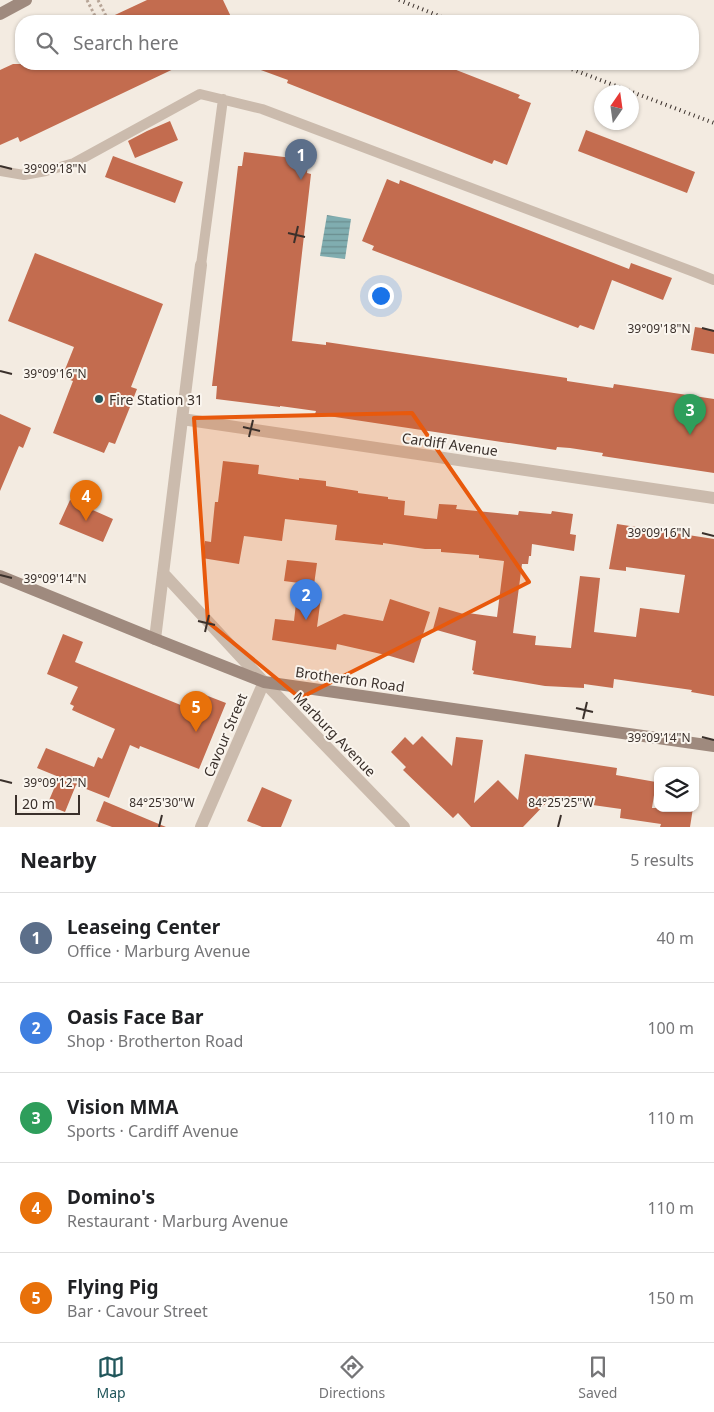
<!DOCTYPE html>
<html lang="en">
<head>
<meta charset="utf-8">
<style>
	body { margin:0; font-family:"Noto Sans",sans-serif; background:#f6f6f6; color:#202124 }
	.controls { position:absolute; right:15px; bottom:15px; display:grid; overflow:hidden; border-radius:10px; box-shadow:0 1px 4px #0004 }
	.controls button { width:45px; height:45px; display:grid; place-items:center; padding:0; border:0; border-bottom:1px solid #e0e0e0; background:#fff; color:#202124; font:25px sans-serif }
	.compass { position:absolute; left:594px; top:85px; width:45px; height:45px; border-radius:50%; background:#fff; box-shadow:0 1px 4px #0004; rotate:13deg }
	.scale { position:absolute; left:15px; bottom:12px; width:65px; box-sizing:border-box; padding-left:5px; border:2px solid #3a302b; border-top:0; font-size:14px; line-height:18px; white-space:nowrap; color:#3a302b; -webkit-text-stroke:4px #faf5ee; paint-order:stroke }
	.you { position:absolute; left:380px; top:295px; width:18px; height:18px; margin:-12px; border:4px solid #fff; border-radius:50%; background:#1a73e8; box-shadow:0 0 0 8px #1a73e833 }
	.badge { display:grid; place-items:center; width:32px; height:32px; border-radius:50%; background:#21565b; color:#fff; font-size:16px; font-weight:700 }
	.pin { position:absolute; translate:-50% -41px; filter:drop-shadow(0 1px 2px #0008) }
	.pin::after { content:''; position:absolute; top:26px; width:18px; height:15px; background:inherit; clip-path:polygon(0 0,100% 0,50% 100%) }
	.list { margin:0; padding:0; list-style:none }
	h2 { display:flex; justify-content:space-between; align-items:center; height:65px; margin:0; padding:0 20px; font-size:21px }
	h2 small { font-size:16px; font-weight:400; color:#757577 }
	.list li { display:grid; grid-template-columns:32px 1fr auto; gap:15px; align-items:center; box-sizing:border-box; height:90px; padding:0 20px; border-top:1px solid #e0e0e0 }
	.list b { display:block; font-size:19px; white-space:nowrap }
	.list p { margin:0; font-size:16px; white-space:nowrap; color:#757577 }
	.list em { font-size:16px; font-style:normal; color:#757577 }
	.icon { flex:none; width:28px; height:28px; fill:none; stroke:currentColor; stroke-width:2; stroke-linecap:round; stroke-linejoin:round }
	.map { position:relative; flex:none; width:714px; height:827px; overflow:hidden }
	.search { position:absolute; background:#fff; box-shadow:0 1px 4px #0004; left:15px; right:15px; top:15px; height:55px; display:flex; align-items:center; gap:12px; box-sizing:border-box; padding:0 18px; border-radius:20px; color:#757577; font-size:19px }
	.sheet { height:515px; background:#fff }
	nav { display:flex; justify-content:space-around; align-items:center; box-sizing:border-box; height:70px; border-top:1px solid #e0e0e0; background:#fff; font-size:14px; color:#757577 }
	nav a { display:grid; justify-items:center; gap:2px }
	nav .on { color:#21565b }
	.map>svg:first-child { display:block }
</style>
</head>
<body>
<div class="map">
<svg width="714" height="827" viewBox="0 0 714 827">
	<defs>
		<pattern id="water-rules" width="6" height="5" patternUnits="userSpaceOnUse" patternTransform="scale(1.25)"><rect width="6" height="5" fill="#80adb0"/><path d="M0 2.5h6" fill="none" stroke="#6a8d8f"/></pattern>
	</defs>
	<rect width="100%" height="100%" fill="#f3ebe1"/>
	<path fill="url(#water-rules)" d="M327,215L351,219L345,259L320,256Z"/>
	<path fill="#c36c4f" d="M147,0H223L233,21H102Z
		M13,64H184L20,142L18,137L0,145V70Z
		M250,64H441L520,95L518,98L531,103L507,165L494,160L492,164L287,83L288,80L250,66Z
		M170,121L178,140L135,158L128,141L147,131Z
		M586,130L695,172L687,193L578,151Z
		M244,152L308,160L307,173L311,174L292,341L326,345V342L567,378V381L613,388L614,384L714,399V473L602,456L603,453L570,448L557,447L556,450L315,414L316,411L280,406V407L216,399L217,386H212L238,166H242Z
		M113,156L183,182L175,203L105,177Z
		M387,179L399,184L400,180L629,269L631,263L672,278L663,300L612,280L594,330L580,325L578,328L372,250L374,246L362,241Z
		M35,253L163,304L131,387L137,389L128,412L115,444L109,442L104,453L53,433L73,381L62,377L74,347L8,321Z
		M695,327L714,330V354L691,350Z
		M0,414L31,428L23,448L19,446L0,491Z
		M223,461L259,465L258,474L299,480V478L326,481V486L358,491V493L388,497V499L405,501L404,515L437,519L439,504L457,505L456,509L518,515L519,511L551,514L552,511L573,514L570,534L576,535L574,551L532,544L531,556H529L528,564H522L513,633L536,636L535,645L571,648L580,576L600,578L594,632L636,637L640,608L679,613L685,575L626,567V571L609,569L617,524L714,539V696L691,692L692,690L614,679L613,688L584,684V688L545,686L473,674L474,671L472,670L476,641L433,629L439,607L467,615L468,613L497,617L504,561L479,558V555L441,552V549H425L383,543V545L335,540L337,525L285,519L282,541L244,536L239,564L202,558L205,541L211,542L215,502H218Z
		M70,500L113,519L103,542L59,524Z
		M287,560L317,563L314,585L284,581Z
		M297,594L321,597L317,627L344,614L383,621L390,599L430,612L414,663L390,656L337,644L336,650L272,640L275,619L294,621Z
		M63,634L83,642L75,662L188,708L195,691L226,703L199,769L140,746L139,749L130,745L109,798L76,785L65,812L47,805L59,777L37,768L46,748L94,767L98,757L102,759L115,729L72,710L74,706L70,704L78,687L47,674Z
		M422,736L452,766L456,737L483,740L474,803L498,780L518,800L525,754L617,768L616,775L656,782L652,808H693L690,827H660L661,824L620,818L621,809L550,799L523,827H471L458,813L453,818L403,770L406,767L391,752L405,737L413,745Z
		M262,787L292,800L281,827H262L247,821Z
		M104,801L166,827H112L96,821Z"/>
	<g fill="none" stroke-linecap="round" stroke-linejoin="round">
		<path stroke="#b7a597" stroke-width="3" stroke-dasharray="2.5 2.5" stroke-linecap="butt" d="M87,0L97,20
			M98,0L106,16"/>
		<path stroke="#cbbbad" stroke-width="10" d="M0,171L24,175L46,171L74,163L200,94L262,109L694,272L714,280
			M201,265L223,99"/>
		<path stroke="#cbbbad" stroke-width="12" d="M182,419L714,498
			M163,573L264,682L404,827
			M155,639L201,265
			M201,827L264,682"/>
		<path stroke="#9f8a7e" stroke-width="12" d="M0,14L26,0
			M0,576L155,639L264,682L714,746"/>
		<path stroke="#3a302b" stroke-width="4" stroke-dasharray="1 4" stroke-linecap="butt" d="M399,0L452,21
			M558,64L714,123"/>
	</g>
	<path fill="#e8590c" fill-opacity="0.2" stroke="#e8590c" stroke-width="4" stroke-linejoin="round" d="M412,413L529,582L300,698L208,622L194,418Z"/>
	<path fill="none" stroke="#3a302b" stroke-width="2" d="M0,166L12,169M288,233L305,237M294,243L298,226M702,328L714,331M0,371L12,374M243,427L260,431M249,437L253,420M702,533L714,536M0,575L12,578M198,621L215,625M205,632L209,615M576,708L593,712M583,719L587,702M702,737L714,740M0,780L12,783M159,827L162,815M558,827L561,815"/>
	<circle fill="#21565b" stroke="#faf5ee" stroke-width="2" cx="99" cy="399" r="5"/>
	<g text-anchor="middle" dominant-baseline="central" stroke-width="4" stroke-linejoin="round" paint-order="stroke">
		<g font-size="14" fill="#3a302b" stroke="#faf5ee" text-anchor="start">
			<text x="109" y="399">Fire Station 31</text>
		</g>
		<g font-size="14" fill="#3a302b" stroke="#faf5ee">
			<text transform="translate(450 444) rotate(8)">Cardiff Avenue</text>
			<text transform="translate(350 679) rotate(8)">Brotherton Road</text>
			<text transform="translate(335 734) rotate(46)">Marburg Avenue</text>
			<text transform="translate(225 735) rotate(-67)">Cavour Street</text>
		</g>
	</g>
	<g font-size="12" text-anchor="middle" fill="#3a302b" stroke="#faf5ee" stroke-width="4" stroke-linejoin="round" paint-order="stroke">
		<text x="55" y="173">39°09'18"N</text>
		<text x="659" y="333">39°09'18"N</text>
		<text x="55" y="378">39°09'16"N</text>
		<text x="659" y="537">39°09'16"N</text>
		<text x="55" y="583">39°09'14"N</text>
		<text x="659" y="742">39°09'14"N</text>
		<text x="55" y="787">39°09'12"N</text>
		<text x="162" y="807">84°25'30"W</text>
		<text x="561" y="807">84°25'25"W</text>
	</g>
</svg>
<div class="controls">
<button><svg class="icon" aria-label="layers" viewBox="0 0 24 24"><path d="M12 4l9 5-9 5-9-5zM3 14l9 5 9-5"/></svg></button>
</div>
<svg class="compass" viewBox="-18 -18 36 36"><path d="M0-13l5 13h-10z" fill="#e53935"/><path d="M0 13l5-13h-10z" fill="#757577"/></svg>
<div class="scale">20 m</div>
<div class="you"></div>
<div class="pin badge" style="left:301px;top:180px;background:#5c6f8a">1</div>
<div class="pin badge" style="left:306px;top:620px;background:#3f7fe0">2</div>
<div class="pin badge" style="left:690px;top:435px;background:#2e9e5b">3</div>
<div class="pin badge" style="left:86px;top:521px;background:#e8710a">4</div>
<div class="pin badge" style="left:196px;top:732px;background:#e8710a">5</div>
<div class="search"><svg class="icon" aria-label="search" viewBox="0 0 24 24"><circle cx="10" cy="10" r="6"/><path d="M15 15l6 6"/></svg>Search here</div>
</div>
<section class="sheet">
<h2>Nearby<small>5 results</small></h2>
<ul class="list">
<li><span class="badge" style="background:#5c6f8a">1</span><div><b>Leaseing Center</b><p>Office · Marburg Avenue</p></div><em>40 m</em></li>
<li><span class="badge" style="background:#3f7fe0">2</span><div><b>Oasis Face Bar</b><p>Shop · Brotherton Road</p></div><em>100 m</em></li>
<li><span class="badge" style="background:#2e9e5b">3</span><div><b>Vision MMA</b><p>Sports · Cardiff Avenue</p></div><em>110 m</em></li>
<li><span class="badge" style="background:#e8710a">4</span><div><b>Domino's</b><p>Restaurant · Marburg Avenue</p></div><em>110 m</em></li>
<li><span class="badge" style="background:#e8710a">5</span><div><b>Flying Pig</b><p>Bar · Cavour Street</p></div><em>150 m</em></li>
</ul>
</section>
<nav>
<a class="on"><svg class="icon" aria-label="map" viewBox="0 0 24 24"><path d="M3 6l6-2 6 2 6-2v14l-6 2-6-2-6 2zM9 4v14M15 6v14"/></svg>Map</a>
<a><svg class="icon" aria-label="directions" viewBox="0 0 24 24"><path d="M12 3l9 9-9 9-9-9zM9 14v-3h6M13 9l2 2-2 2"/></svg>Directions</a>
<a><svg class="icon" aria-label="saved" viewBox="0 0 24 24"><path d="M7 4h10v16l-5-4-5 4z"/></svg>Saved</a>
</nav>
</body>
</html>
